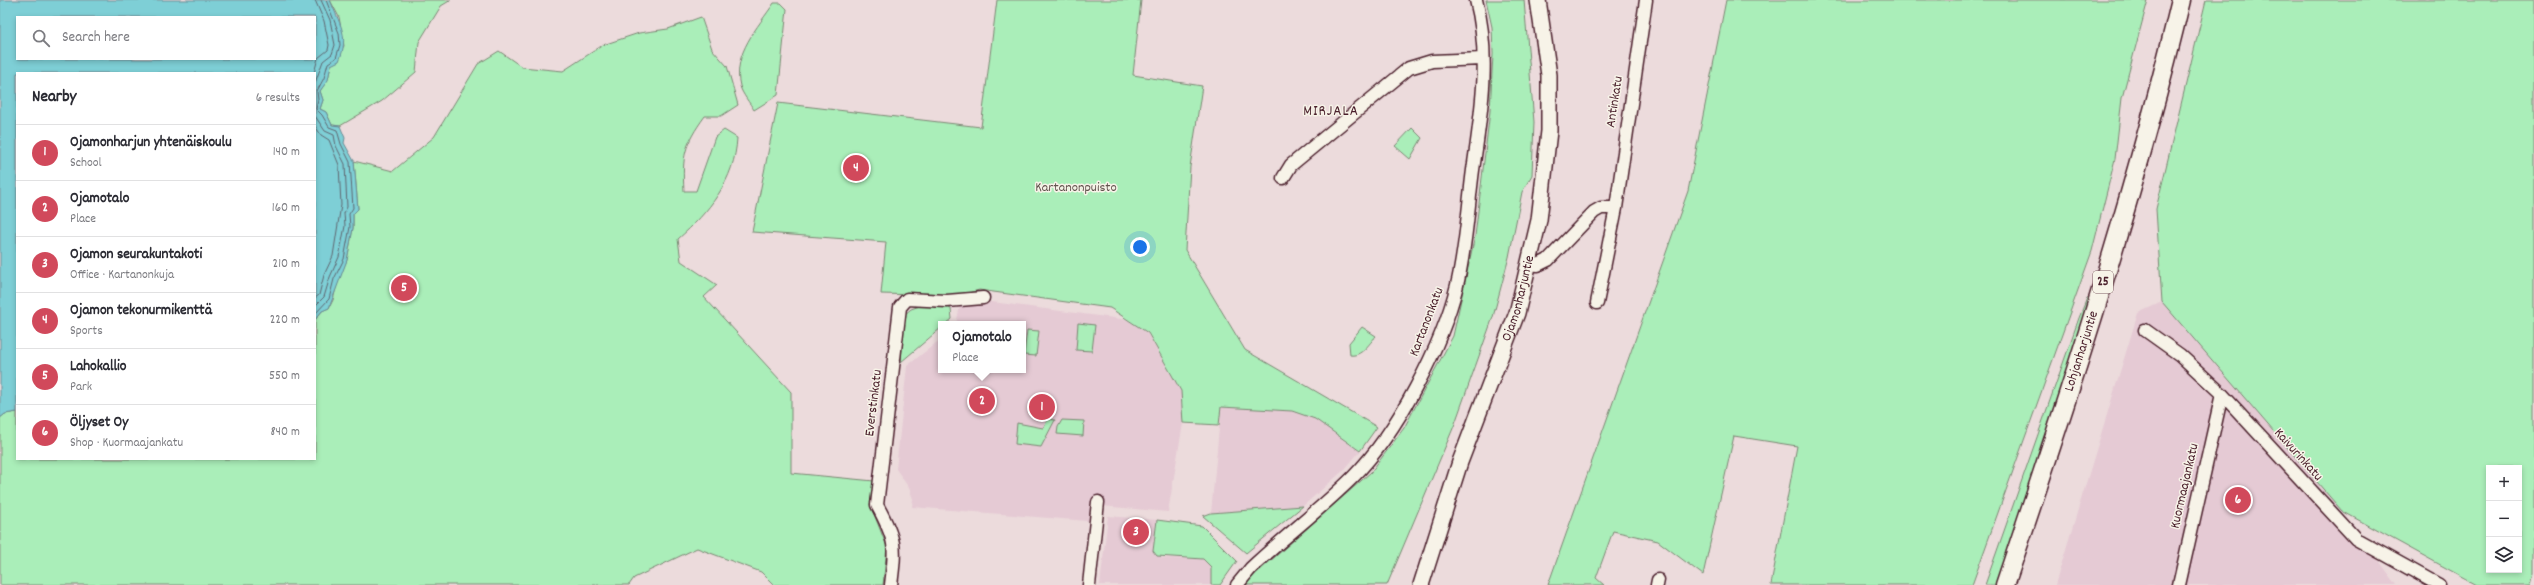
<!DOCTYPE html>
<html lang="en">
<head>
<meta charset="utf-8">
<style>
	body { margin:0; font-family:Dekko,sans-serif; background:#f7f7f7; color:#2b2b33 }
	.controls { position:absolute; right:12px; bottom:12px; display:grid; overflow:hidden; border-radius:0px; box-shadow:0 2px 6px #0003 }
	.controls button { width:36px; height:36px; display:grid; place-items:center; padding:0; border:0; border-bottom:1px solid #e1e1e2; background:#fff; color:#2b2b33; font:20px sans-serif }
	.you { position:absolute; left:1140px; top:247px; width:14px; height:14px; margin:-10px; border:3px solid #fff; border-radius:50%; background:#1a73e8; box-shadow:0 0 0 6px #1a73e833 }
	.badge { display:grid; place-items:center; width:26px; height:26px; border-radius:50%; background:#d1495b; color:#fff; font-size:13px; font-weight:700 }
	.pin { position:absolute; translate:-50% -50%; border:2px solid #fff; box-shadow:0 1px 4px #0006 }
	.popup { position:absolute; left:938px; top:321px; width:88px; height:52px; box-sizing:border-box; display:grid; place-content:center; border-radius:0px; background:#fff; filter:drop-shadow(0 1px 3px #0005); font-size:13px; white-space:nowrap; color:#7c7c81 }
	.popup b { font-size:15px; color:#2b2b33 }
	.popup::after { content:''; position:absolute; left:50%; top:100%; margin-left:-8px; border:8px solid transparent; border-top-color:#fff }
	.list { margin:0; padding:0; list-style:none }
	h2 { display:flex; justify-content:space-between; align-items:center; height:52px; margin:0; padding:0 16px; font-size:17px }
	h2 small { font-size:13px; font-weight:400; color:#7c7c81 }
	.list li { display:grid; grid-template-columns:26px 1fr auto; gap:12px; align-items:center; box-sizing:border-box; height:56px; padding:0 16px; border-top:1px solid #e1e1e2 }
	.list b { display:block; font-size:15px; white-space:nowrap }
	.list p { margin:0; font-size:13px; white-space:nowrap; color:#7c7c81 }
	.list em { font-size:13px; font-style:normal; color:#7c7c81 }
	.icon { flex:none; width:22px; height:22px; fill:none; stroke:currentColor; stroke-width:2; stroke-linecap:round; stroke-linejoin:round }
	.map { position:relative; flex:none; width:2534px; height:585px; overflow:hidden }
	.search { position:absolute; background:#fff; box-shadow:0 2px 6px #0003; left:16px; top:16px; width:300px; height:44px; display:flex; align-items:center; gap:10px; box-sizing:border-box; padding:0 14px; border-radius:0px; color:#7c7c81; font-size:15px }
	.panel { position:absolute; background:#fff; box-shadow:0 2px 6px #0003; left:16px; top:72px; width:300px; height:388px; border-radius:0px }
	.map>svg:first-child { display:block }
</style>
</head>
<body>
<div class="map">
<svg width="2534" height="585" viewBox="0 0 2534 585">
	<rect width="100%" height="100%" fill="#ecdbdc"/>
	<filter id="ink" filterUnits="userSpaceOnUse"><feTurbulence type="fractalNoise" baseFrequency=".025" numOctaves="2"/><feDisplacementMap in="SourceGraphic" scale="8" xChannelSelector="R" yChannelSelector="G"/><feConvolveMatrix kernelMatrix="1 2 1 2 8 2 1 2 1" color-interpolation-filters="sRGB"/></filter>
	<g filter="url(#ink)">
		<path fill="#e5cad4" d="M984,301L1129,320L1147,333L1181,391L1183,423L1168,512L1091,505L1088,521L912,507L913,499L909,488L896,469L907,366L941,339V370H1023V324H956L960,306Z
			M2162,302L2342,511L2397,585H2055L2138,313Z
			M1221,407L1292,411L1315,419L1360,451L1345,469L1303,506L1211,513Z
			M1108,516L1157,520L1153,551L1162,558L1203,559L1211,567V585H1100Z"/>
		<path fill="#aaeeb9" stroke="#7a8672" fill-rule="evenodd" d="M330,0H451L441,6L419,42L416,72L382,101L340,126L332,125L326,112L320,109L323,100L320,91L328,79L331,65L344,46L339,17Z
			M997,0H1141L1133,75L1202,86L1190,167L1185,250L1245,350L1377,427L1360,451L1315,419L1292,411L1221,407L1219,425L1183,423L1181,391L1148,333L1110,308L979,290L958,296L881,294L886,242L752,232L778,103L981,127Z
			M1486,0H1524L1534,122L1532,175L1522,192L1509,257L1493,317L1454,426L1387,585H1246L1251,578L1371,472L1404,428L1453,336L1475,236L1490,111L1493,54L1492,27Z
			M1726,0H2148L2122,98L2115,159L2092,251L1972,585H1771L1797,446L1734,436L1703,575L1658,541L1613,531L1596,578L1604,585H1548L1688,191Z
			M2206,0H2534V573L2531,585H2477L2342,511L2162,302L2156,209ZM2489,468H2519V570H2489Z
			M774,3H781L787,9L778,95L754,110C750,103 742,94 740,86C732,54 758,27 774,3Z
			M701,17L712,49L727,66L738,105L721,116H705C684,145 682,156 684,191H696L715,137L724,130L737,138C735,180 709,212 678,239L681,261L717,285L704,297L791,392V473L874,481L870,504L887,547L883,585H774L761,572L697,548L634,578L629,585H0V418L5,414L17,412V459H315V320L322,311L329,308L333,300L338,280L347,260L353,228V214L358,209L354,161L393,171L434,137L478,64L499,51L522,67L563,71L603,45L639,33L668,29Z
			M1412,128L1422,138L1410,159L1395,146Z
			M2092,297L2023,506L1995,585H1985L2079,318L2087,298Z
			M920,306H946L951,309L952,319L946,324H941V328L901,362L904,315L911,309Z
			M1078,323L1095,325L1092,351L1076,350Z
			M1362,327L1376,336C1369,344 1361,357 1350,355L1349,343Z
			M1027,330L1039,331L1036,356L1024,355Z
			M1048,419L1055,420L1041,447L1015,444L1017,423L1043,428Z
			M1062,420L1084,421L1083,436L1057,434L1058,427Z
			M1303,506L1246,553L1203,516L1211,513Z
			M1157,520L1202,526L1237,561L1220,585H1211V567L1203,559L1157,556L1153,551Z"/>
		<path fill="#7ecfd6" stroke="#698992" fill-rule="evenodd" d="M0,0H330C339,23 350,36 339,61L331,65L328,80L320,91L323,100L320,109L326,112L332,125L340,126L345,138L344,143L354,161L358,209L353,214V228L347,260L329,308L322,311L315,320V73H17V412L5,414L0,418ZM17,17H315V59H17Z"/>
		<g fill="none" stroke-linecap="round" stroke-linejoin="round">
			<path stroke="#5f656f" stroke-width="1" d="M314,73L318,58L328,50L329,45L324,21L315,0
				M315,83L323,61L332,54L335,45L330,20L321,0
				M315,116L325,131L334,135L336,146L345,164L347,207L344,213L345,226L339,257L330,277L324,297L315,306
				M315,126L321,135L329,140L339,165L341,205L333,256L324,275L319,295L315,298
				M315,314L329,299L334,279L344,259L350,227L349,214L353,208L350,162L341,144L337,130L329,127L322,115L316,109L318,100L317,91L324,78L328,63L336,58L340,45L339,33L326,0"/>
			<defs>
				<path id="minor" d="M1283,178L1291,165L1409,68L1432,61L1483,59
					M1529,264L1538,265L1548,260L1594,212L1601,208H1616
					M1597,303L1616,208L1646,0
					M2145,330L2180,355L2222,394L2356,539L2439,585
					M891,585C896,546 896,540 877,505L900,307L907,299L947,301L983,298
					M1089,585L1098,502
					M1237,585L1251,568C1284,537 1321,509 1353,477C1397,433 1442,346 1457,285C1466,248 1468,208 1473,170C1481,114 1491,56 1476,0
					M1657,585L1658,580
					M2179,585L2222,394"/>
				<g id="major">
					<path id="s1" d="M1421,585L1460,462L1517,313L1539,220L1549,131V75L1538,0"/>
				</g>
				<g id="highway">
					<path id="s2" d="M2005,585C2070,392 2134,198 2181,0"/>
				</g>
			</defs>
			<use href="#minor" stroke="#4a1f2b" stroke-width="15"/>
			<use href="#major" stroke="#4a1f2b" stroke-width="18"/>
			<use href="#highway" stroke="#4a1f2b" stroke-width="21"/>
			<use href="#minor" stroke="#f7f3e8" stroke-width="12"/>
			<use href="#major" stroke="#f7f3e8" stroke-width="15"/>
			<use href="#highway" stroke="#f7f3e8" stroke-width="18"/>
		</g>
	</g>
	<g text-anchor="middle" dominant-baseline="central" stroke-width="3" stroke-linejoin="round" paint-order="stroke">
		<rect fill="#f7f3e8" stroke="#7e5f64" stroke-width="1" x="2093" y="271" width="20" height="22" rx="3"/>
		<g font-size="13" font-weight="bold" fill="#4a1f2b">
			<text x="2103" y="282">25</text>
		</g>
		<g font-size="14" fill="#4a1f2b" stroke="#f7f3e8">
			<text transform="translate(1615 102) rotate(-81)">Antinkatu</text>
			<text stroke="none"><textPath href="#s1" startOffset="303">Ojamonharjuntie</textPath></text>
			<text transform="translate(1427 322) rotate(-69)">Kartanonkatu</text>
			<text stroke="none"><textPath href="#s2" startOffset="246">Lohjanharjuntie</textPath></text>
			<text transform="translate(874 403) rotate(-83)">Everstinkatu</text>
			<text transform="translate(2298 455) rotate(48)">Kaivurinkatu</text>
			<text transform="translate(2185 486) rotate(-77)">Kuormaajankatu</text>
		</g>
		<g font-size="14" fill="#62534e" stroke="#f7f3e8">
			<text x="1076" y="188">Kartanonpuisto</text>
		</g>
		<g font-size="15" letter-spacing="1" fill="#4a1f2b" stroke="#f7f3e8">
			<text x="1331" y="112">MIRJALA</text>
		</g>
	</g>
</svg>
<div class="controls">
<button>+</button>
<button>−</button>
<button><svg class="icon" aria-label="layers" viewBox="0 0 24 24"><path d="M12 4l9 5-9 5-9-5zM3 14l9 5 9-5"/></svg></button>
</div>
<div class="you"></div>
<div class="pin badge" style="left:1042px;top:407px">1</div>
<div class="pin badge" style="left:982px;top:401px">2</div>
<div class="popup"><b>Ojamotalo</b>Place</div>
<div class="pin badge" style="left:1136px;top:532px">3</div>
<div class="pin badge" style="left:856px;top:168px">4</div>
<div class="pin badge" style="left:404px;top:288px">5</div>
<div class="pin badge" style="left:2238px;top:500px">6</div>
<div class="search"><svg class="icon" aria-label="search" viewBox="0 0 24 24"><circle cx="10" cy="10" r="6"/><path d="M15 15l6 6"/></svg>Search here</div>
<section class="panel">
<h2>Nearby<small>6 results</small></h2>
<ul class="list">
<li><span class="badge">1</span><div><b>Ojamonharjun yhtenäiskoulu</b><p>School</p></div><em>140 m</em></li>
<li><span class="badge">2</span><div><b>Ojamotalo</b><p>Place</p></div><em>160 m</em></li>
<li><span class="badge">3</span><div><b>Ojamon seurakuntakoti</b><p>Office · Kartanonkuja</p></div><em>210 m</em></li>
<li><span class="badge">4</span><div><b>Ojamon tekonurmikenttä</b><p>Sports</p></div><em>220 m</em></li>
<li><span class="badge">5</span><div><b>Lahokallio</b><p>Park</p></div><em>550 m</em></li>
<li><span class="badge">6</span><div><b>Öljyset Oy</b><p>Shop · Kuormaajankatu</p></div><em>840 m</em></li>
</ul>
</section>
</div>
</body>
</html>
